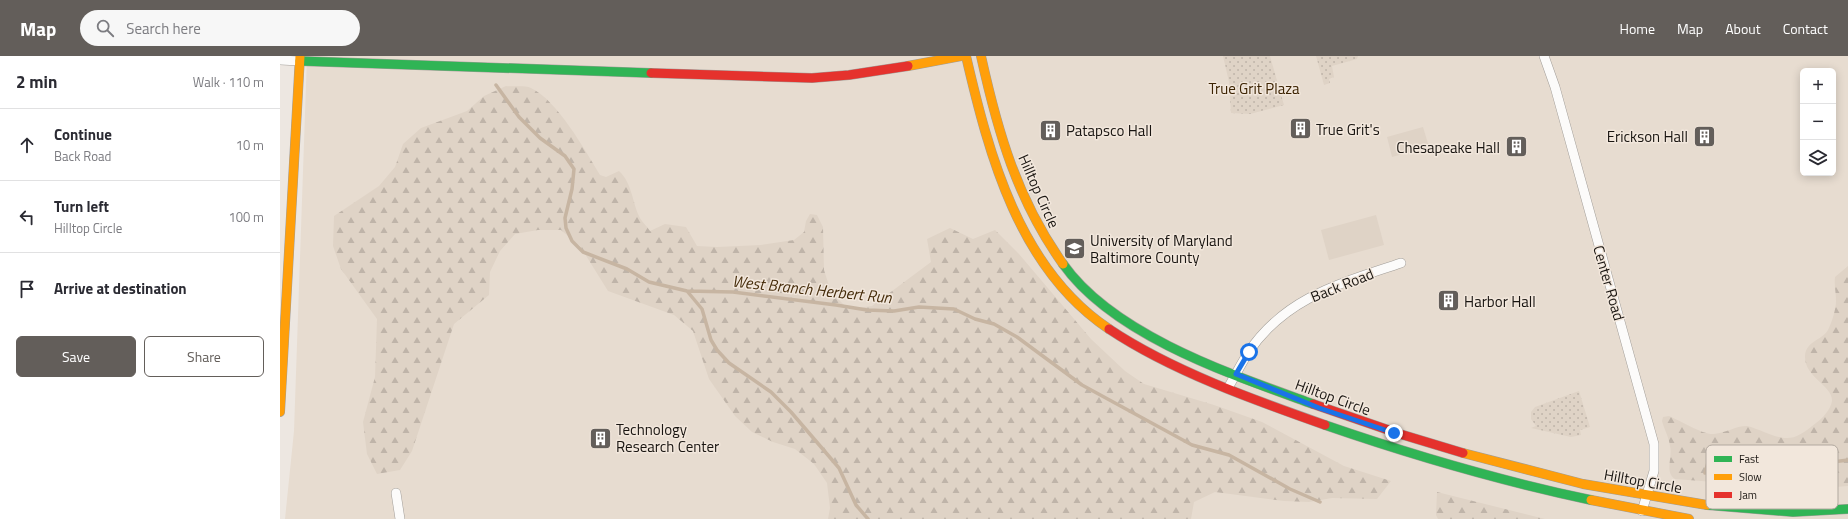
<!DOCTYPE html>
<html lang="en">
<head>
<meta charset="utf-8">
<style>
	body { margin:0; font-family:"Titillium Web",sans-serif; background:#f7f7f7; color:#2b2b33 }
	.controls { position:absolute; right:12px; top:12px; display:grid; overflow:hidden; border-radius:6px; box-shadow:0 2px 10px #0003 }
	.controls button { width:36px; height:36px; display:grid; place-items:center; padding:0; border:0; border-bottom:1px solid #e1e1e2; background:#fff; color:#2b2b33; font:20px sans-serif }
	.stop { position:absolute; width:12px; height:12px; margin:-9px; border:3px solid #1a73e8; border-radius:50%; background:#fff }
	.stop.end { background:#1a73e8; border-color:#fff; box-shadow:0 1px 4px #0008 }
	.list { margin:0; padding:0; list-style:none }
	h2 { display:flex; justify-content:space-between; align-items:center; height:52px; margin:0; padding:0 16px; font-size:17px }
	h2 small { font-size:13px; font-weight:400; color:#7c7c81 }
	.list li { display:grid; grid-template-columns:26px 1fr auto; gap:12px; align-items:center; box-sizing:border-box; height:72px; padding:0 16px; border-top:1px solid #e1e1e2 }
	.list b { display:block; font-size:15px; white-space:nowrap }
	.list p { margin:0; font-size:13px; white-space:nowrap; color:#7c7c81 }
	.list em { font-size:13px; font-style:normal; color:#7c7c81 }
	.actions { display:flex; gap:8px; padding:12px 16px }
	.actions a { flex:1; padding:9px 0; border:1px solid #635e5a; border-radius:6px; text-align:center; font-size:14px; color:#635e5a }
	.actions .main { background:#635e5a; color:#fff }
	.icon { flex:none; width:22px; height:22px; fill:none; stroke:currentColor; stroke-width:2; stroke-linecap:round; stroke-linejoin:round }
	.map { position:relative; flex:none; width:1568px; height:463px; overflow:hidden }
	header { display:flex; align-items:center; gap:24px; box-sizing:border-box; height:56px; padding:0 20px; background:#635e5a; color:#fff }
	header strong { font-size:19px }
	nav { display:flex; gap:22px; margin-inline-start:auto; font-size:14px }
	.search { width:280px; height:36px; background:#f7f7f7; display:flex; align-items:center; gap:10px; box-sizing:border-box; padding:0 14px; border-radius:22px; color:#7c7c81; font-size:15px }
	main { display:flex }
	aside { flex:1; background:#fff }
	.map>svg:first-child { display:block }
</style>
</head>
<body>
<header>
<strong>Map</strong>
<div class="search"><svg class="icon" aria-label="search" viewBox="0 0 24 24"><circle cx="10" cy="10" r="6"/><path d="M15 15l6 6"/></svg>Search here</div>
<nav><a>Home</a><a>Map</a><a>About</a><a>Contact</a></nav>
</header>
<main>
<aside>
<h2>2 min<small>Walk · 110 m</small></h2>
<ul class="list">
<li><svg class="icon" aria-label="ahead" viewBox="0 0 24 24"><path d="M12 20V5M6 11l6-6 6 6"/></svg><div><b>Continue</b><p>Back Road</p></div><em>10 m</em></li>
<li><svg class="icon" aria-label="left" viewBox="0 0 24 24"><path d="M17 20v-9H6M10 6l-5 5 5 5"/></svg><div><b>Turn left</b><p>Hilltop Circle</p></div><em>100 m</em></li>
<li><svg class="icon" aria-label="arrive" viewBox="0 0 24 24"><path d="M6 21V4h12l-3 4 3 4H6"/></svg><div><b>Arrive at destination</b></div></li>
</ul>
<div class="actions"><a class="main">Save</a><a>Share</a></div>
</aside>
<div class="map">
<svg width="1568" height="463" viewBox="0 0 1568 463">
	<defs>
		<pattern id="green-dots" width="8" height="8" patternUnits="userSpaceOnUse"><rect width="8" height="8" fill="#dfd3c6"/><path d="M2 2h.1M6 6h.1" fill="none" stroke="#bfb4a9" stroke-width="1.8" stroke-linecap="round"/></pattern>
		<pattern id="forest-firs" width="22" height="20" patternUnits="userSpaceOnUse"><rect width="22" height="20" fill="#dfd3c6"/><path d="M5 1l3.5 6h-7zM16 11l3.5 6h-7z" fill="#bfb4a9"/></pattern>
	</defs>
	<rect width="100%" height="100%" fill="#ede7e1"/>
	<path fill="#e7dcd0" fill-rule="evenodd" d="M27,0H1568V463H5L14,375ZM1523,15H1553V117H1523Z"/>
	<path fill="url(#green-dots)" d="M943,0H990L1004,49L970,58L951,57L949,26Z
		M1036,0H1078L1077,3L1052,10L1054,21L1049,23L1050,27L1044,29Z
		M1299,335L1310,371L1300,374L1301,379L1291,381L1251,372L1256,370L1251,363V356L1255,351Z"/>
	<path fill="url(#forest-firs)" d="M226,30C233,31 245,29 251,32C277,44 305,94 320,119L326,121L339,115C352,127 352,145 359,160C361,165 367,170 370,175L385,168L406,171L417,190L437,191L481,189L514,184L524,176L526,165L530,158L537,159L543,171L544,214L551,236L568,253L592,250L651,206L647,183L670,172L693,183L715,174L739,198L811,283L845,315L864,328L934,349L982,366L1064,410L1111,425L1097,443L1052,442L1029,446L1004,445L935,436L914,446L911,463H548L550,452L547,427L534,408L515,393L493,386L472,376L455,360L429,323L413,275L394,259L328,235L300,190L281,174H258L235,178L220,195L210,216L209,239L174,268L132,395L120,414L97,418L87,398L83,366L95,321L97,263L61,213L53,190L54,160L99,130L115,111L123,88L141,72L187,55L204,40Z
		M1568,210V430C1511,435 1452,427 1395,423C1384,416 1393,401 1390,390C1389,381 1384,373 1382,365L1383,361L1389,360C1401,365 1423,379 1434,378C1446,377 1455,370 1467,370C1472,371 1479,374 1484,376C1509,386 1515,384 1536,367C1542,363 1551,353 1552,345C1553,330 1524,321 1525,300C1526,285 1541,285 1548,274C1552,266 1556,253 1556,245C1556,236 1554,229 1555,221Z
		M1157,436L1265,463H1158L1156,459Z"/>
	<path fill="#dfd3c6" d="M1143,71L1149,91L1112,101L1107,81Z
		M1096,159L1104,189L1049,204L1041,174Z"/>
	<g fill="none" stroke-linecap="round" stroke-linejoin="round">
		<path stroke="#c7b5a2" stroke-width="3.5" d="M216,29L239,61L260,82L285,100L294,113L292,133L285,162L286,172L292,185L303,196L347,213L369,226L407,235L453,236L556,249L587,254L614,255L639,251L674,253L695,263L714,268L737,281L802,329L912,389L949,399L1010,433L1040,446
			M407,235L422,253L431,284L437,294L449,307L491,336L511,356L559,412L576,449L588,463
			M1425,417L1431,396L1530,409L1568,404"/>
		<defs>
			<path id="street" d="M1264,0L1275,31L1374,388V415L1362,455
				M0,4L20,5
				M948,332C955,320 961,308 968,297C1005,241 1062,227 1121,207
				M116,437L120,463"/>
			<path id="fast" d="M20,5L371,17
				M783,208C834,280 953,319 1033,348
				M1045,369C1132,399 1221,425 1311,444
				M1427,449L1513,456L1568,453"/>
			<path id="slow" d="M686,0C709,99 739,213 829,273
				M701,0C718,77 737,143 783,208
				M628,10L681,0
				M0,356L20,0
				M1183,397L1303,428L1427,449
				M1311,444L1409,463"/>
			<path id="jam" d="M371,17L532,22L569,19L628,10
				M829,273C892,315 974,344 1045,369
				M1033,348L1120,378L1183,397"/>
		</defs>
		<use href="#street" stroke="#a19d98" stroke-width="10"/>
		<use href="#fast" stroke="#a19d98" stroke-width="10"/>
		<use href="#slow" stroke="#a19d98" stroke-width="10"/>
		<use href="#jam" stroke="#a19d98" stroke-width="10"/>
		<use href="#street" stroke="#fcfbfa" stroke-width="9"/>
		<use href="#fast" stroke="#30b455" stroke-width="9"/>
		<use href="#slow" stroke="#ff9f0a" stroke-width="9"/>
		<use href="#jam" stroke="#e5322d" stroke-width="9"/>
	</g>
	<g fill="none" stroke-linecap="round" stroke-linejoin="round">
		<path stroke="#1a73e8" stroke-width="5" d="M969,296L956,318L1039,352L1114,377"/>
	</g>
	<defs>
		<symbol id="building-square" viewBox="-11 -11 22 22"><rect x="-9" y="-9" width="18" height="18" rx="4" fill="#635e5a" stroke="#f2e7dc"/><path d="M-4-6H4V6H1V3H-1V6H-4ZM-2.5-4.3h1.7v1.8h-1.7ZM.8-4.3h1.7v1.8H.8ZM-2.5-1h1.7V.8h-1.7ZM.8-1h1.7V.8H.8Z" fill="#fff"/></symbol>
		<symbol id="university-square" viewBox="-11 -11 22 22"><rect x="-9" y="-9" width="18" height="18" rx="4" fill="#635e5a" stroke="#f2e7dc"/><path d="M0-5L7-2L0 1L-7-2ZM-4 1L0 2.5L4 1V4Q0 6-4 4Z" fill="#fff"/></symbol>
	</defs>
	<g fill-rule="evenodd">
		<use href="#building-square" x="1008" y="60" width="25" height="25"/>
		<use href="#building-square" x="758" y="62" width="25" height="25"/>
		<use href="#building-square" x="1412" y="68" width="25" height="25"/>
		<use href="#building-square" x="1224" y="78" width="25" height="25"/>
		<use href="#university-square" x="782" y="180" width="25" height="25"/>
		<use href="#building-square" x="1156" y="232" width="25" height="25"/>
		<use href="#building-square" x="308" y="370" width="25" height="25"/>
	</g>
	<g text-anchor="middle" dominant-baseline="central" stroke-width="3" stroke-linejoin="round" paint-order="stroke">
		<g font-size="15" fill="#3c2302" stroke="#f2e7dc">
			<text x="974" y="32">True Grit Plaza</text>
		</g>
		<g font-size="15" fill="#191511" stroke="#f2e7dc" text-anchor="start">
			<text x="1036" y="73">True Grit's</text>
			<text x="786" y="74">Patapsco Hall</text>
			<text x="1408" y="80" text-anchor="end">Erickson Hall</text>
			<text x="1220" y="91" text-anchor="end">Chesapeake Hall</text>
			<text x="810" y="184">University of Maryland<tspan x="810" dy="17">Baltimore County</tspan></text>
			<text x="1184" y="245">Harbor Hall</text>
			<text x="336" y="373">Technology<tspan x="336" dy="17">Research Center</tspan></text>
		</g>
		<g font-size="15" fill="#191511" stroke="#f2e7dc">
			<text transform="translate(759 135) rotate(66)">Hilltop Circle</text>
			<text transform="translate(1329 227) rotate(74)">Center Road</text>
			<text transform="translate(1062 229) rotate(-22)">Back Road</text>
			<text transform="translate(1053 341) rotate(20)">Hilltop Circle</text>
			<text transform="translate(1363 425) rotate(10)">Hilltop Circle</text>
		</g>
		<g font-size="16" font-style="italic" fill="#472e0d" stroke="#f2e7dc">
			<text transform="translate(532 233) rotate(6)">West Branch Herbert Run</text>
		</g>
	</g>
	<rect x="1426" y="389" width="132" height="64" rx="6" fill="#f2e7dc" stroke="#b1a89f" stroke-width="1"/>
	<rect x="1434" y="400" width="18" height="6" fill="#30b455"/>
	<rect x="1434" y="418" width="18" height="6" fill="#ff9f0a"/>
	<rect x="1434" y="436" width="18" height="6" fill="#e5322d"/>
	<g font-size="11" fill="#191511">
		<text x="1459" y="407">Fast</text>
		<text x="1459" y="425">Slow</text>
		<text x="1459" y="443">Jam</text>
	</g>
</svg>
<div class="controls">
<button>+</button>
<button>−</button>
<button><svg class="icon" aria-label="layers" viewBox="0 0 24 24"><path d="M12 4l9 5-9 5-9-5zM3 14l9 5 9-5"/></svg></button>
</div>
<div class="stop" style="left:969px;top:296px"></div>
<div class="stop end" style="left:1114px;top:377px"></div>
</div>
</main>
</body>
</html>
